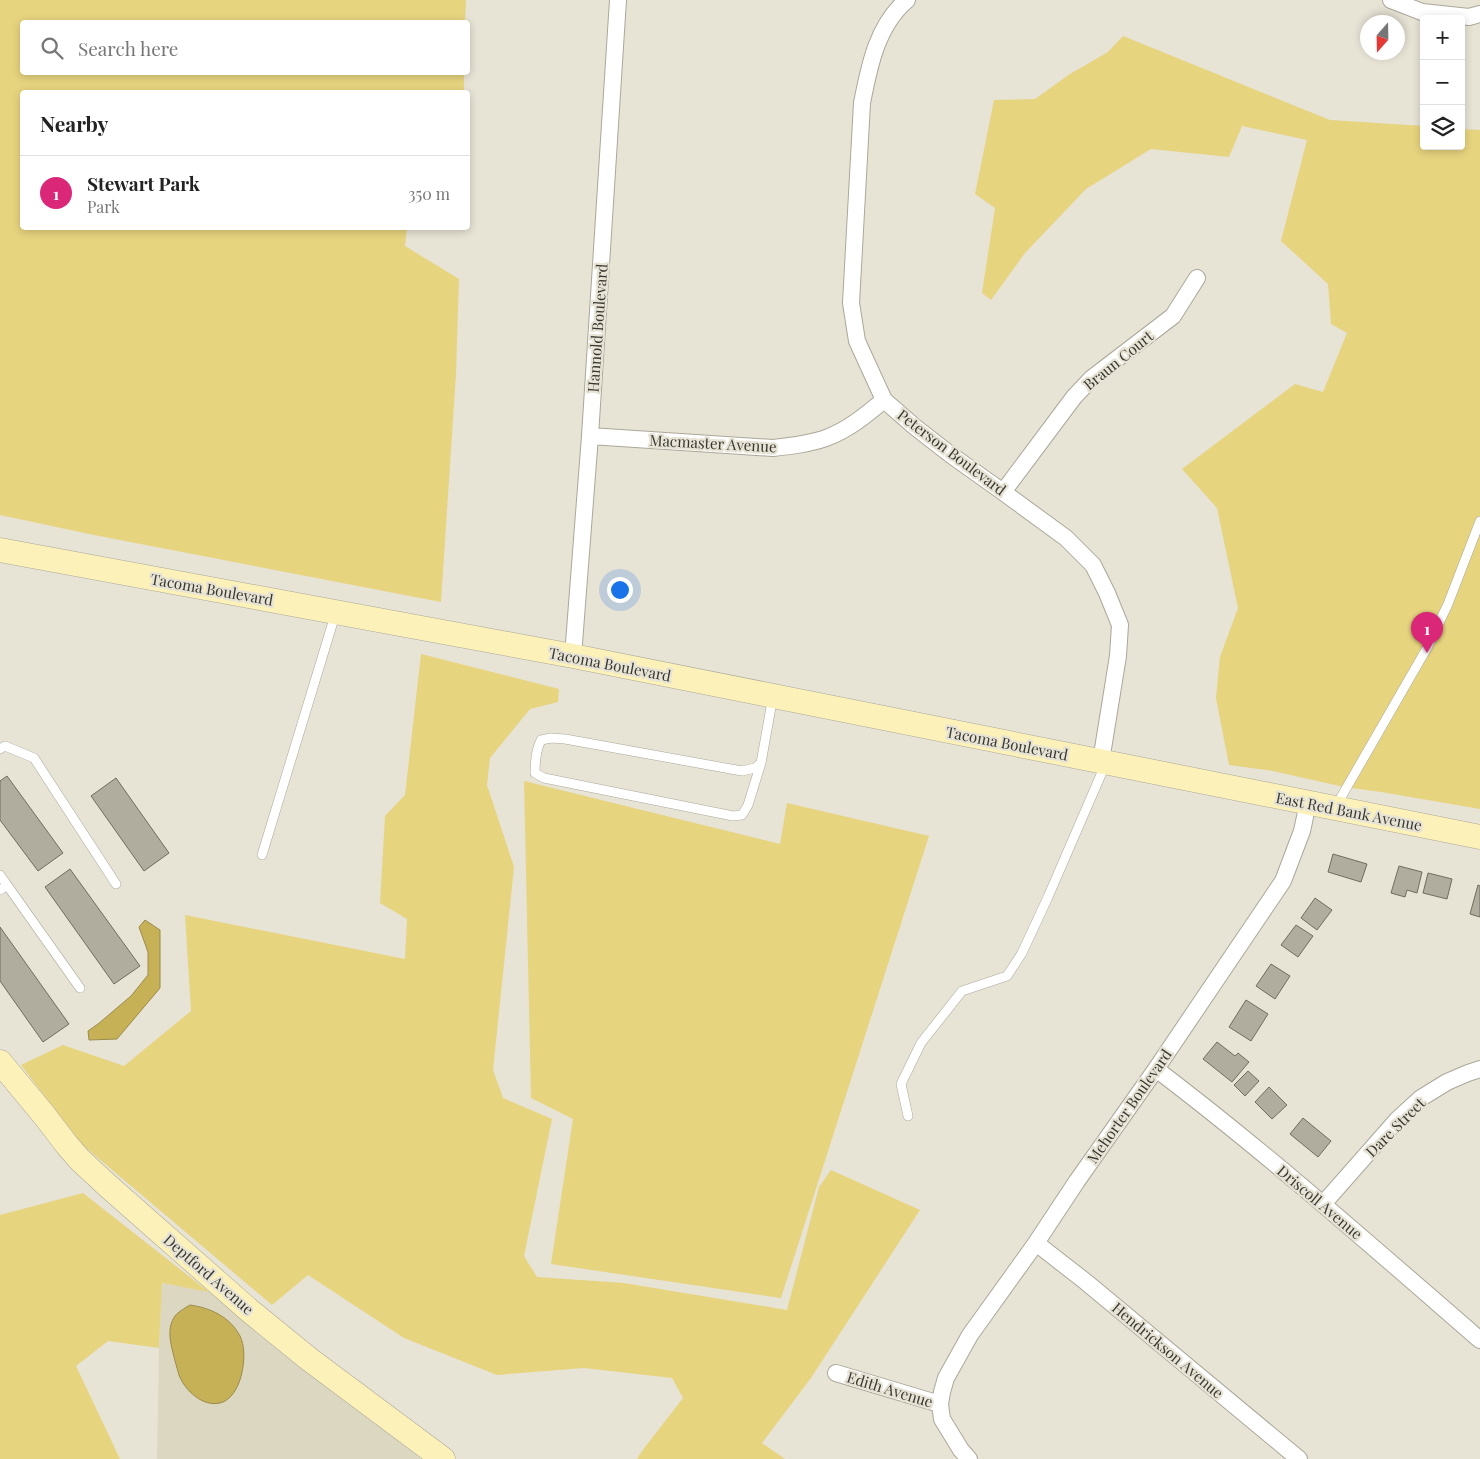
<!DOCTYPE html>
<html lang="en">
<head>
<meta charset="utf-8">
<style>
	body { margin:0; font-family:"Playfair Display",serif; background:#f6f6f6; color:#222 }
	.controls { position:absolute; right:15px; top:15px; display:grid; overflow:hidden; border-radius:5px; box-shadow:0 2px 8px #0003 }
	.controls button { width:45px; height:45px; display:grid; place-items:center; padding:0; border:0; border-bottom:1px solid #e0e0e0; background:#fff; color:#222; font:25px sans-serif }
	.compass { position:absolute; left:1360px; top:15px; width:45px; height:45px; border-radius:50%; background:#fff; box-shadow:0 2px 8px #0003; rotate:200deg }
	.you { position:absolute; left:619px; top:589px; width:18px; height:18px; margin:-12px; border:4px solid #fff; border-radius:50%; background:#1a73e8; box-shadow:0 0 0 8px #1a73e833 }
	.badge { display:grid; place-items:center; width:32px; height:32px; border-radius:50%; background:#db2777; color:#fff; font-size:16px; font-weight:700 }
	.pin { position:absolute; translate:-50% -41px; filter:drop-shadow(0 1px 2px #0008) }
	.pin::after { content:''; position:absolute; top:26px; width:18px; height:15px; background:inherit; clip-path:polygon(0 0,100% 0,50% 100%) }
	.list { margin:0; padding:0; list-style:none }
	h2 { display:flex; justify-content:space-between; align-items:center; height:65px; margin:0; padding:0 20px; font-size:21px }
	h2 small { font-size:16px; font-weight:400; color:#767676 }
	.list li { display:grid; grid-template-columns:32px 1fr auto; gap:15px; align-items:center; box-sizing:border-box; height:75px; padding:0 20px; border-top:1px solid #e0e0e0 }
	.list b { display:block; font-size:19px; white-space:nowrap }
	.list p { margin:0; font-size:16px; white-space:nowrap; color:#767676 }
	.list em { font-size:16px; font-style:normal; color:#767676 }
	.icon { flex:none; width:28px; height:28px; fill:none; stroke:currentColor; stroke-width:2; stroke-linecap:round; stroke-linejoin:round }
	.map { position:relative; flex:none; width:1480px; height:1459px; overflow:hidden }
	.search { position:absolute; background:#fff; box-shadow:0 2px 8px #0003; left:20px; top:20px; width:450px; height:55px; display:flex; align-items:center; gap:12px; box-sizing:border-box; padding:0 18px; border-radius:5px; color:#767676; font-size:19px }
	.panel { position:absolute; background:#fff; box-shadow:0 2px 8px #0003; left:20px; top:90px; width:450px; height:140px; border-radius:5px }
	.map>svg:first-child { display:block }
</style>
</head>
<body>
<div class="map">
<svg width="1480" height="1459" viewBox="0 0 1480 1459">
	<rect width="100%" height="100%" fill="#e7e3d5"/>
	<path fill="#dcd7c1" d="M162,1283L209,1292L431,1459H157L159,1348Z"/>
	<path fill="#e7d47f" d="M0,0H466L465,22H22V72L464,73V92H22V228H407L405,246L459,279L456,374L441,602L94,535L0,515Z
		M1123,36L1330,120L1424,126V146H1461V129L1480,130V809L1381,792L1344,787L1273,771L1229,765L1216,698L1220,657L1238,608L1217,508L1182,469L1295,384L1323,392L1347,333L1331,324L1328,284L1281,241L1307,140L1242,126L1229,157L1151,149L1086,189L1025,253L991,300L982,293L995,208L975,194L994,100L1035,99L1070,74L1108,52Z
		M421,654L559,689L558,702L530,709L490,758L487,785L514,867L493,1070L503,1098L552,1119L524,1256L537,1277L624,1283L787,1310L819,1187L831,1170L920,1210L811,1378L762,1443L785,1459H637L642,1451L683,1398L672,1378L584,1368L497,1375L404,1338L308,1275L272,1305L79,1142L21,1065L63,1045L124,1066L191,1011L185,915L405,959L407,919L380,903L385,816L405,795Z
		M524,781L780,844L787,803L929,836L781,1298L551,1264L573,1119L531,1098Z
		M83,1193L209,1292L162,1283L159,1348L108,1341L76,1366L120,1459H0V1215Z"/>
	<path fill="#c6b157" stroke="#9b8c4c" d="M145,920L160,930V988L117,1039L89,1040L88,1031L98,1024L131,996L148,975V952L139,927Z
		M190,1305C211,1308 230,1317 240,1336C249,1353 242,1398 220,1403C203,1407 185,1391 179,1375C177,1368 175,1361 173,1353C170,1341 167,1327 175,1316C178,1312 185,1308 190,1305Z"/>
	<path fill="#b0ad9f" stroke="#6f6d60" d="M7,776L63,853L38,871L0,820V781Z
		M116,778L169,853L144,871L91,796Z
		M1333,854L1367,864L1361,882L1328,872Z
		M1399,866L1422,872L1417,893L1407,890L1405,897L1391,893Z
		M70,869L140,966L114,984L45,887Z
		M1428,873L1452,879L1447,899L1423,893Z
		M1478,885L1480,886V917L1470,914Z
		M1315,898L1332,910L1317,930L1301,918Z
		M1296,925L1313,936L1298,957L1281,945Z
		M0,927L69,1024L43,1042L0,981Z
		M1271,964L1290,976L1275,999L1256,986Z
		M1246,1000L1268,1014L1251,1041L1229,1027Z
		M1217,1042L1235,1056L1238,1053L1249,1062L1232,1082L1203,1059Z
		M1248,1071L1259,1081L1245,1096L1234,1085Z
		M1269,1087L1287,1105L1272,1119L1255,1102Z
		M1303,1118L1331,1141L1318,1157L1290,1134Z"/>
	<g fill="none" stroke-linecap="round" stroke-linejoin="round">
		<defs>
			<path id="lane" d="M0,749L5,746L34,758L116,884
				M761,763L748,805L742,815L733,816L544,778L535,773C535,761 536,750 541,740L551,738L565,739L742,771L755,768L761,763L773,696
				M1336,806L1427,648L1448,604L1480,521
				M262,855L336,612
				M0,875L7,885
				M0,890L7,885L80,988
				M908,1116L901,1084L921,1043L962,991L1007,976L1022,953L1048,897L1106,763"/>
			<path id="street" d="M907,0C877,25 869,67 862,103L851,303L857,341L884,400L915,427L951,455L1003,492L1066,538L1093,565L1107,593L1120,625L1118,656L1101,761
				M1391,0L1422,12L1469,17L1480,14
				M590,436L773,448C791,446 809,444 826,438C848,430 866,415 884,400
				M1003,492L1074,397L1092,378L1173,316L1197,278
				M573,656L590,436L618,0
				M1156,1069C1268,1154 1374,1248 1480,1340
				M1323,1204L1397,1120L1421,1098L1447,1082L1468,1073L1480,1069
				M1036,1243L1086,1282L1299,1459
				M836,1373L940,1404L942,1419L961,1450L969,1459
				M940,1404L942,1392L946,1378L970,1335L1036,1243L1077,1181L1156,1069L1283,881L1302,831L1308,803"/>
			<path id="secondary" d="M0,550L573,656L1480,837
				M0,1062L44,1115L67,1145L80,1160L108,1186L250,1311L309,1359L443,1459"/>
		</defs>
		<use href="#lane" stroke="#aba89a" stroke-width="10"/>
		<use href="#street" stroke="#aba89a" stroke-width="18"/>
		<use href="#secondary" stroke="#aba89a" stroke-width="25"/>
		<use href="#lane" stroke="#fff" stroke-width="9"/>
		<use href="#street" stroke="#fff" stroke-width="16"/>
		<use href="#secondary" stroke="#fbf1b9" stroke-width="24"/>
	</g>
	<g text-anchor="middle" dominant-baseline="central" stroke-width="4.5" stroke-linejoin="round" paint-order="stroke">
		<g font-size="15" fill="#383731" stroke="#e7e3d5">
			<text transform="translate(597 328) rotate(-86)">Hannold Boulevard</text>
			<text transform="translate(1118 360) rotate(-39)">Braun Court</text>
			<text transform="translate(713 443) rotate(3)">Macmaster Avenue</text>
			<text transform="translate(952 452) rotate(37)">Peterson Boulevard</text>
			<text transform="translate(212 589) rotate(10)">Tacoma Boulevard</text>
			<text transform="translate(610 664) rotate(11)">Tacoma Boulevard</text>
			<text transform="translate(1007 743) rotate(11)">Tacoma Boulevard</text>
			<text transform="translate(1349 811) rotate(11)">East Red Bank Avenue</text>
			<text transform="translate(1129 1106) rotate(-55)">Mehorter Boulevard</text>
			<text transform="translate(1395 1127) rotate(-45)">Dare Street</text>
			<text transform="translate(1320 1202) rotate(40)">Driscoll Avenue</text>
			<text transform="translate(209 1274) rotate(41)">Deptford Avenue</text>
			<text transform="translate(1168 1350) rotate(40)">Hendrickson Avenue</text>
			<text transform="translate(890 1389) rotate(17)">Edith Avenue</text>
		</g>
	</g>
</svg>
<div class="controls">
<button>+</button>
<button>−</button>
<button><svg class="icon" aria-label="layers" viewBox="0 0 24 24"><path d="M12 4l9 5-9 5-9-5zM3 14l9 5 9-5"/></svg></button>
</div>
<svg class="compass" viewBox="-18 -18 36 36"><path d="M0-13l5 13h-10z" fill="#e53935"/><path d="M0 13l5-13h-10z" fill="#767676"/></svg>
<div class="you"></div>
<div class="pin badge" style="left:1427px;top:653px">1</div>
<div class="search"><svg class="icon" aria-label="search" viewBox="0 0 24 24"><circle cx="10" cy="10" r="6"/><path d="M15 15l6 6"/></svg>Search here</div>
<section class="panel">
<h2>Nearby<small></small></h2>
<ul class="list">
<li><span class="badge">1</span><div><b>Stewart Park</b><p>Park</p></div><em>350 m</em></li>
</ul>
</section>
</div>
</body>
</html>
